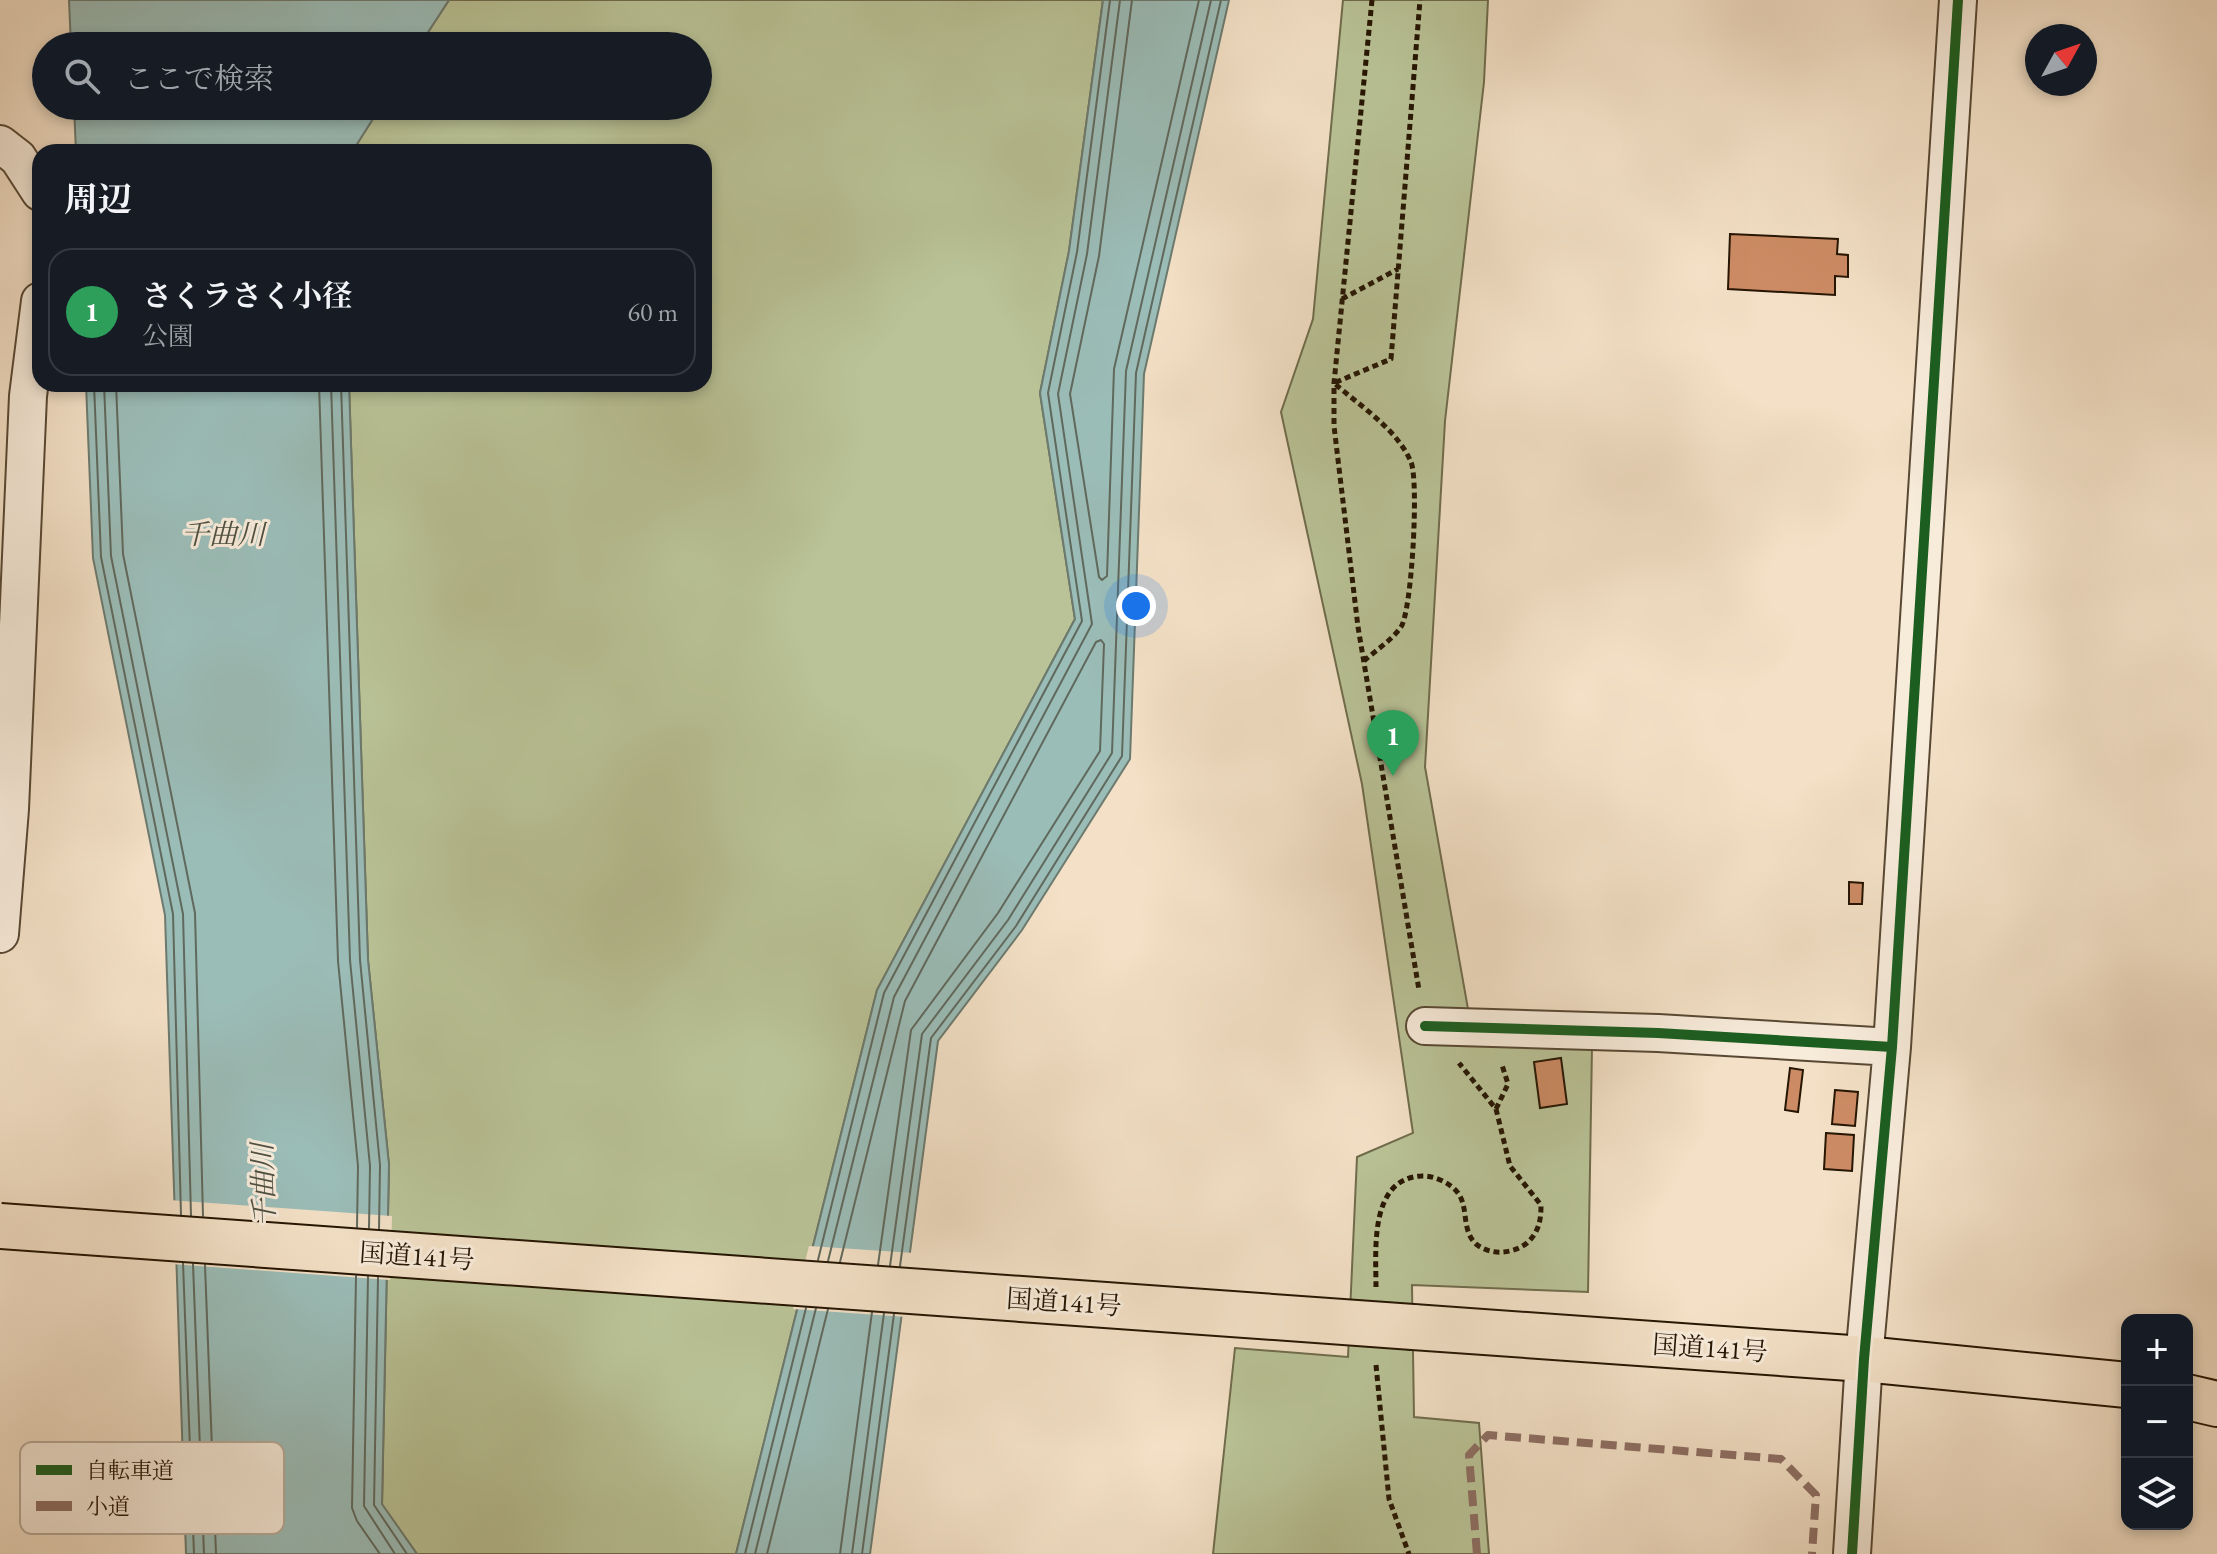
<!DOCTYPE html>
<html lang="ja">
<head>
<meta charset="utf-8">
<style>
	body { margin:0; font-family:"EB Garamond","Noto Serif JP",serif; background:#242831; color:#f1f3f6 }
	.controls { position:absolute; right:24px; bottom:24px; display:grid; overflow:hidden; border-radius:16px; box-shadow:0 4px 12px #0003 }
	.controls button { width:72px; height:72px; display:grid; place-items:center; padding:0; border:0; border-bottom:2px solid #363941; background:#171b24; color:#f1f3f6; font:40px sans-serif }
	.compass { position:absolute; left:2025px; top:24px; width:72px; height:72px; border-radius:50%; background:#171b24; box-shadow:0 4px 12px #0003; rotate:50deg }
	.you { position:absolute; left:1136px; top:606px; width:28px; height:28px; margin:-20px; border:6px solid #fff; border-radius:50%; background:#1a73e8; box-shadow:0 0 0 12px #1a73e833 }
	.badge { display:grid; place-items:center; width:52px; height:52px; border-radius:50%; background:#b45309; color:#fff; font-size:26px; font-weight:700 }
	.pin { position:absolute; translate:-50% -66px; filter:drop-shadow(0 2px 4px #0008) }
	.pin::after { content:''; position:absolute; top:42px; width:28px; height:24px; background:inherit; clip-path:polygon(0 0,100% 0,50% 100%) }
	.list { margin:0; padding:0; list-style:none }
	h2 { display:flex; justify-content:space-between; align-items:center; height:104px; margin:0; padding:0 32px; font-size:34px }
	h2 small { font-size:26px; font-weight:400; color:#9ea1a6 }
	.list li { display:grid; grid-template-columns:52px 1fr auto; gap:24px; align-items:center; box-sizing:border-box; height:128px; margin:0 16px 16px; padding:0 16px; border:2px solid #363941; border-radius:24px }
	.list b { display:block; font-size:30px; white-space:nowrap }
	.list p { margin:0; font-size:26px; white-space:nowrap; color:#9ea1a6 }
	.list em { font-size:26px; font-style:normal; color:#9ea1a6 }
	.icon { flex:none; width:44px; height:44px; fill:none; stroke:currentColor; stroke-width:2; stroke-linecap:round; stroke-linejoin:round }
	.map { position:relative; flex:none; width:2217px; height:1554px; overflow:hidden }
	.search { position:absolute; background:#171b24; box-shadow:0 4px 12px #0003; left:32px; top:32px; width:680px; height:88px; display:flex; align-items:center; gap:20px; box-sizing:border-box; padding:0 28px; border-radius:44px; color:#9ea1a6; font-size:30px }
	.panel { position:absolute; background:#171b24; box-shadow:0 4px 12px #0003; left:32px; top:144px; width:680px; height:248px; border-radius:24px }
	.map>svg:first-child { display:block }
</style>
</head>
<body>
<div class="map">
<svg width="2217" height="1554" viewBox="0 0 2217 1554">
	<rect width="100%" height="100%" fill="#f3e0c6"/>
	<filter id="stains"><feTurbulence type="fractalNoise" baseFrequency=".0025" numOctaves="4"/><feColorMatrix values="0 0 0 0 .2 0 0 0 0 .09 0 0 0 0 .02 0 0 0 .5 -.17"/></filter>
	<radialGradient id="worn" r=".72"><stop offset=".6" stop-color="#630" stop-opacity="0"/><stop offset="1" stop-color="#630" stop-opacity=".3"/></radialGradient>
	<path fill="#b9c397" stroke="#6f6c4c" stroke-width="2" d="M449,0H1103L1069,251L1040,393L1075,619L877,990L736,1554H417L382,1505L389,1165L368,960L349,384H704V152H352L381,106H698V46H419Z
		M1343,0H1488L1484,82L1445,421L1425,767L1473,1037L1592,1046L1588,1292L1412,1285L1414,1417L1479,1423L1489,1554H1213L1235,1348L1348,1357L1357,1157L1413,1133L1362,784L1281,412L1313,319Z"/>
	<path fill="#9bbdb8" stroke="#6c7a6f" stroke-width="2" d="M69,0H449L419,46H71Z
		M1103,0H1229L1144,374L1130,759L1022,930L938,1041L870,1554H736L877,990L1075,619L1040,393L1069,251Z
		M74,106H381L352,152H76Z
		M86,384H349L368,960L389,1165L382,1504L417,1554H186L165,915L93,558Z"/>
	<path fill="#f3e0c6" d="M169,1200L392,1216L390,1280L171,1264Z
		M809,1246L914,1253L906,1317L793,1309Z"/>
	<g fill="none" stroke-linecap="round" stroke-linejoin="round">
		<path stroke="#60695d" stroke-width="2" d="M1132,0L1099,256L1070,394L1099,577L1102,580L1107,576L1114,369L1199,0
			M94,384L101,557L173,914L181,1215
			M104,384L111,556L183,914L191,1216
			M116,384L123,554L195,913L203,1216
			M319,384L338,961L358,1166L357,1227
			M331,384L350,960L370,1166L369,1228
			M341,384L360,960L380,1165L379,1229
			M818,1260L884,993L1082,621L1048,393L1077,252L1110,0
			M828,1261L894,997L1092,624L1058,394L1087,254L1120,0
			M840,1262L905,1001L1096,642L1101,640L1104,644L1100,751L998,913L911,1030L878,1265
			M183,1263L194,1554
			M193,1264L204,1554
			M205,1265L216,1554
			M890,1266L922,1034L1008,920L1112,753L1126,371L1211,0
			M900,1266L931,1038L1016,926L1122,756L1136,373L1221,0
			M356,1276L352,1508L357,1521L380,1554
			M368,1276L364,1506L395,1554
			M378,1277L374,1505L407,1554
			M745,1554L806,1308
			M755,1554L816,1308
			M767,1554L828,1309
			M840,1554L872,1312
			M852,1554L884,1313
			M862,1554L894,1314"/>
	</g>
	<path fill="#cc8b64" stroke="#251502" stroke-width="2" d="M1730,234L1838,239L1837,254L1848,255V277L1835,276V295L1728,289Z
		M1849,882L1863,883L1862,904H1849Z
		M1561,1058L1567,1104L1540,1108L1534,1062Z
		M1790,1068L1803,1070L1798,1112L1785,1110Z
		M1835,1090L1858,1092L1855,1126L1832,1124Z
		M1826,1133L1854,1135L1852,1171L1824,1169Z"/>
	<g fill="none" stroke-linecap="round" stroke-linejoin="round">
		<defs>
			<path id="minor" d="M0,144L18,158L40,192
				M0,934L10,809L28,396L40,301
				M1425,1026L1658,1033L1892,1047
				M1852,1554L1864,1359L1892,1047L1958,0"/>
			<path id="highway" d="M1413,1327L1864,1359L2127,1385
				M2187,1397L2217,1404"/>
		</defs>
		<use href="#minor" stroke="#584833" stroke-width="40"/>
		<use href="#highway" stroke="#251502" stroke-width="48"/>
		<path stroke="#251502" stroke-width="5" stroke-dasharray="6 4" stroke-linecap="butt" d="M1372,0L1334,383V426L1358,627L1419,990
			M1342,299L1398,269
			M1364,661C1375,651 1392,640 1401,627C1412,610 1419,481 1411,462C1397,429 1360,406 1334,383L1391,359L1420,0
			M1496,1109L1508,1084L1502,1065
			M1376,1287C1376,1250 1369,1179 1421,1176C1433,1175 1451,1183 1458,1193C1469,1208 1461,1230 1476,1244C1491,1256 1513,1254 1527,1243C1539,1232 1541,1220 1541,1205L1510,1166L1496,1109L1459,1063
			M1376,1365L1389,1499L1409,1554"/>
		<use href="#minor" stroke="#f7ebda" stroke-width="36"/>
		<use href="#highway" stroke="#f3e0c6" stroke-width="44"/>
		<defs>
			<path id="highway-bridge" d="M0,1226L1413,1327"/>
		</defs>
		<use href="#highway-bridge" stroke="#251502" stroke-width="48" stroke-linecap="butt"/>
		<use href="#highway-bridge" stroke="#f3e0c6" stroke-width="44"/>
		<path stroke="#8d6e63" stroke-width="8" stroke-dasharray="16 8" stroke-linecap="butt" d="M1477,1554L1469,1455L1488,1435L1781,1459L1816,1495L1812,1554"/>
		<defs>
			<path id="cycleway" d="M1425,1026L1658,1033L1892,1047
				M1852,1554L1864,1359L1892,1047L1958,0"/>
		</defs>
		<use href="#cycleway" stroke="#f7ebda" stroke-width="15"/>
		<use href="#cycleway" stroke="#1b5e20" stroke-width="10"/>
	</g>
	<g text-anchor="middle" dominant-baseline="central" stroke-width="6" stroke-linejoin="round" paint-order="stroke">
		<g font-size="26" fill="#251502" stroke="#f7ebda">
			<text transform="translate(417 1256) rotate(4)">国道141号</text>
			<text transform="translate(1064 1302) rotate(4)">国道141号</text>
			<text transform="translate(1710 1348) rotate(4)">国道141号</text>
		</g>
		<g font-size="28" font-style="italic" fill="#4e5042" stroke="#f7ebda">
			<text x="223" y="534">千曲川</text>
			<text transform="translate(263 1185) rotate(-92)">千曲川</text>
		</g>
	</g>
	<rect x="20" y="1442" width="264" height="92" rx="12" fill="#f7ebda" stroke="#b8ab99" stroke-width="2"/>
	<rect x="36" y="1465" width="36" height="10" fill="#1b5e20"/>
	<rect x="36" y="1501" width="36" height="10" fill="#8d6e63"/>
	<g font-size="22" fill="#251502">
		<text x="86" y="1478">自転車道</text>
		<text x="86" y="1514">小道</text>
	</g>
	<rect width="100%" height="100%" filter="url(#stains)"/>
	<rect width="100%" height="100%" fill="url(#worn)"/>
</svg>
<div class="controls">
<button>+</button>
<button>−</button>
<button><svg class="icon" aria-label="layers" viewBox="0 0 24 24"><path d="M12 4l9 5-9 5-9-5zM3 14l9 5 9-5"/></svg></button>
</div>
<svg class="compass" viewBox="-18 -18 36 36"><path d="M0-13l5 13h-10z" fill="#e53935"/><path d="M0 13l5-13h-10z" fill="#9ea1a6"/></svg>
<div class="you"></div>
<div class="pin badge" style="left:1393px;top:776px;background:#2e9e5b">1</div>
<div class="search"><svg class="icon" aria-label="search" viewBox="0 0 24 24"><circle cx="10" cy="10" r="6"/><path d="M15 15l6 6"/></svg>ここで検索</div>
<section class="panel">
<h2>周辺<small></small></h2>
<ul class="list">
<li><span class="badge" style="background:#2e9e5b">1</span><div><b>さくラさく小径</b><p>公園</p></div><em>60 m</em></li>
</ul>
</section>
</div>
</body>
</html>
